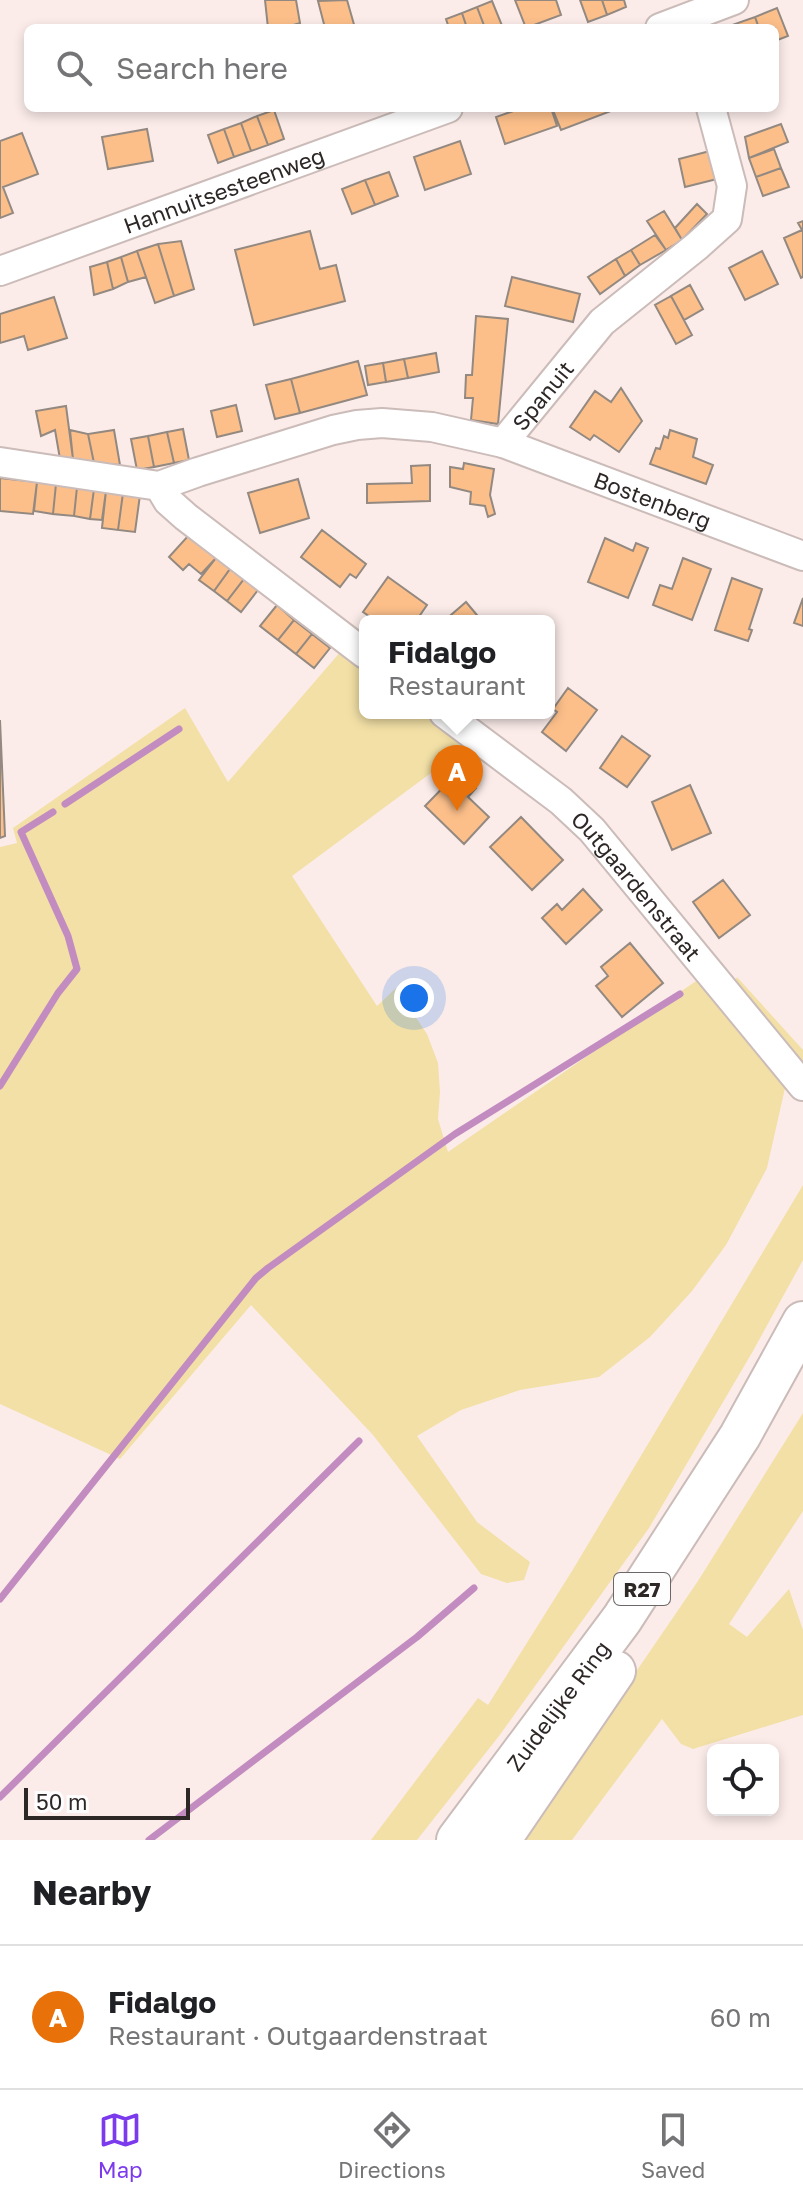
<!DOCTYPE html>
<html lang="en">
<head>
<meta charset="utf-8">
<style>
	body { margin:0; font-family:"Golos Text",sans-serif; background:#f2f2f2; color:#202124 }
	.controls { position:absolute; right:24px; bottom:24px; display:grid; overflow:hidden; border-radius:12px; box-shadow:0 4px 12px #0003 }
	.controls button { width:72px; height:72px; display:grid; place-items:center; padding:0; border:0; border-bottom:2px solid #e0e0e0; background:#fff; color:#202124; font:40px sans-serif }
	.scale { position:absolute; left:24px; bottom:20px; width:166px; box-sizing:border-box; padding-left:8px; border:4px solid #2d2726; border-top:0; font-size:22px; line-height:28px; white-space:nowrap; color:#2d2726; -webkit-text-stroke:6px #fdfdfd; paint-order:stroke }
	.you { position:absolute; left:414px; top:998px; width:28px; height:28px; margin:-20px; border:6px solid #fff; border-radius:50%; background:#1a73e8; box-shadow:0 0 0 12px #1a73e833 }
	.badge { display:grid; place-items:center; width:52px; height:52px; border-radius:50%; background:#7c3aed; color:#fff; font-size:26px; font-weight:700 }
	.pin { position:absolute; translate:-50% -66px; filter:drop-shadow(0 2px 4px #0008) }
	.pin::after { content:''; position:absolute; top:42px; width:28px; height:24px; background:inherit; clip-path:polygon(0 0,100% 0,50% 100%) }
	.popup { position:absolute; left:359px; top:615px; width:196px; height:104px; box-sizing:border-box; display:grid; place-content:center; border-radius:12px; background:#fff; filter:drop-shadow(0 2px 6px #0005); font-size:26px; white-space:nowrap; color:#757577 }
	.popup b { font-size:30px; color:#202124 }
	.popup::after { content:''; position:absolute; left:50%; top:100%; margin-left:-16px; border:16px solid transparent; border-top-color:#fff }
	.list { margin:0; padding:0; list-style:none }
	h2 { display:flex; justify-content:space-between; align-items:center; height:104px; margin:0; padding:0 32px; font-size:34px }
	h2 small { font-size:26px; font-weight:400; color:#757577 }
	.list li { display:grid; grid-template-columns:52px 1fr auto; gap:24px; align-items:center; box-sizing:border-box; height:144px; padding:0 32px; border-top:2px solid #e0e0e0 }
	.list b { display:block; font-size:30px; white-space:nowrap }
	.list p { margin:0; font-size:26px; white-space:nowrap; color:#757577 }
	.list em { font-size:26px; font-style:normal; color:#757577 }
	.icon { flex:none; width:44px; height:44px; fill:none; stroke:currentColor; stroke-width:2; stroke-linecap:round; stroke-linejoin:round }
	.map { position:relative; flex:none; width:803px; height:1840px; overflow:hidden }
	.search { position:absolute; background:#fff; box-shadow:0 4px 12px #0003; left:24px; right:24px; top:24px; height:88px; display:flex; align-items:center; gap:20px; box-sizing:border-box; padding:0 28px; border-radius:12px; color:#757577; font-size:30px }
	.sheet { height:248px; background:#fff }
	nav { display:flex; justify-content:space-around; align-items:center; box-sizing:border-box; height:112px; border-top:2px solid #e0e0e0; background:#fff; font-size:22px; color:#757577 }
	nav a { display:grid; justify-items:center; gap:4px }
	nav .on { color:#7c3aed }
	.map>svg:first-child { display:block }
</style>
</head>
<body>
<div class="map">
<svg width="803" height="1840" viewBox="0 0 803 1840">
	<rect width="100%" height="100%" fill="#fbece9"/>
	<path fill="#f2e0a6" d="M342,650L365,668V713H422L466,747L292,876L377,1006L396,988L427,1034L438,1063L440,1092L438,1119L448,1152L699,979L785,1088L767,1168L726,1245L692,1291L650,1337L599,1377L520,1390L461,1410L417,1436L477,1522L530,1562L524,1580L507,1583L481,1574L373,1435L251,1305L120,1459L0,1404V847L17,843L13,828L185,708L228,782Z
		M737,977L803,1050V1065L734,983Z
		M803,1185V1260L753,1351L649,1528L499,1736L417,1840H371L478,1698L488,1705L572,1571Z
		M803,1413V1511L729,1624L747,1637L789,1589L803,1630V1715L693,1749L681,1744L662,1719L572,1840H521L698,1581Z"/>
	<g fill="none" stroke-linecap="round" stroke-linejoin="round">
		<path stroke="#c38cc1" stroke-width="7" d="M65,804L179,729
			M0,1086L58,993L77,969L68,936L21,832L53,812
			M0,1599L256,1278L268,1268L455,1134L680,994
			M0,1797L359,1441
			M149,1840L417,1637L474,1588"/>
	</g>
	<path fill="#fcbf8a" stroke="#938981" stroke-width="2" d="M265,0H296L300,23L284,28H268Z
		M347,0L355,28H325L318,1Z
		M515,0H556L561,15L526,28Z
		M580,0H602L607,15L588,22Z
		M602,0H624L626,7L607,15Z
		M492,1L503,28H485L477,7Z
		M477,7L485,28H467L462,13Z
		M777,8L788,36L775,41V28H759L755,17Z
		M462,13L467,28H449L446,19Z
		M755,17L759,28H733L732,25Z
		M522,108H551L557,126L505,144L496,117Z
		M552,108H610L611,111L561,130Z
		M274,110L284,139L268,145L257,116Z
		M257,116L268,145L251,151L241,123Z
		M241,123L251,151L234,157L224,129Z
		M781,124L788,142L749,158L745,137Z
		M147,129L153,161L108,169L102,137Z
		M224,129L234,157L218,163L208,135Z
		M22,133L38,174L3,187L13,213L0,218V141Z
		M460,141L471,174L425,190L414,157Z
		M774,149L781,168L756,177L749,158Z
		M710,151L717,179L685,187L679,159Z
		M781,168L789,187L763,196L756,177Z
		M389,172L398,196L375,205L365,180Z
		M365,180L375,205L352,214L342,189Z
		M697,204L707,214L682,240L675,228Z
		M664,211L682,240L666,250L647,221Z
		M803,221V277L801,278L784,238L802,230L798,223Z
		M310,231L320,269L336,265L345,301L254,325L235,250Z
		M655,235L666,250L640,265L631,250Z
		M181,241L194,289L174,296L158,244Z
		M158,244L174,296L155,303L137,251Z
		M631,250L640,265L625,276L616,259Z
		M137,251L146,277L128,282L121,257Z
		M762,251L778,284L745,300L729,268Z
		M121,257L128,282L113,289L107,262Z
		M616,259L625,276L600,294L588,277Z
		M107,262L113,289L94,295L90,267Z
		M512,277L580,294L573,322L505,306Z
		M690,285L703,309L684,320L671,296Z
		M671,296L692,335L676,344L655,305Z
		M54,297L67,338L28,350L24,336L0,343V314Z
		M476,316L508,319L498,424L471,420L473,398H465L466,375H472Z
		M436,353L439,372L408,378L404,359Z
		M404,359L408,378L386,382L383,363Z
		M358,361L367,395L300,413L291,379Z
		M383,363L386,382L368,385L365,366Z
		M291,379L300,413L275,419L266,385Z
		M621,388L642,421L619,452L594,435L590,440L570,427L595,391L611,402Z
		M236,405L242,431L217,437L211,411Z
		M66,406L73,459H60L55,430L41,436L36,411Z
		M183,429L189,460L174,463L167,432Z
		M70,430L88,434L94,463L73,459Z
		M114,430L120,465L94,463L88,434Z
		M670,430L697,439L693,457L713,465L706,484L650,464L656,448L660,449L664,436L668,438Z
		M167,432L174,463L154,467L148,436Z
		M148,436L154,467L137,470L131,439Z
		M464,463L494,469L490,495L495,514L488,517L485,506L470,504L471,492L450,487V467L463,469Z
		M430,465V501L367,503V484L412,483L411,466Z
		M0,478L37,482L33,514L0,511Z
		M298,479L309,518L260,533L248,493Z
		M37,482L56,484L53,514L34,511Z
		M56,484L77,487L74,516L53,514Z
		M77,487L94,489L90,519L74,516Z
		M94,489L106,491L102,520L90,519Z
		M106,491L123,493L118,530L102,528Z
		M123,493L140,495L135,532L118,530Z
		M322,530L366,564L356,578L350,574L340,587L301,557Z
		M188,536L216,558L201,574L189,564L183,570L169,557Z
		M605,538L633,551L636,543L648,548L628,598L588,582Z
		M216,558L230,569L214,591L199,580Z
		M683,558L711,569L692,620L653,605L660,585L672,589Z
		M230,569L244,579L227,601L214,591Z
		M388,577L427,605L416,621H376L363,612Z
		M732,578L762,589L749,629L752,630L748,641L715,630Z
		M244,579L258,590L241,612L227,601Z
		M803,598V626L794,623Z
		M466,602L482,621H444Z
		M277,605L294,620L278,640L260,626Z
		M294,620L312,634L296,654L278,640Z
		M312,634L330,648L314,668L296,654Z
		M568,688L597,710L566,751L542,732L557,712L553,709Z
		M0,720L5,836L0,838Z
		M622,736L650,756L627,787L600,768Z
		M459,771L476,788L468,797L489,817L464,844L425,806Z
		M690,785L711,833L672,850L652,802Z
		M521,817L563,860L532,890L490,847Z
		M723,880L750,915L719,938L693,902Z
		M583,889L602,910L566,944L542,918L557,904L562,910Z
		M630,943L663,983L622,1017L596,986L608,976L601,967Z"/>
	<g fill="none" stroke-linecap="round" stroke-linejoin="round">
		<defs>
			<g id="minor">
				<path d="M660,28L734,0"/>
				<path id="s1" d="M0,271L448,108"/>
				<path id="s2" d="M503,443L803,556"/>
				<path id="s3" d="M0,462L159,486L198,472L333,430L357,425L382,423L432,427L503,443L602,322L697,246L727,219L732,186L711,108"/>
				<path d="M159,486L168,501L186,517L365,654"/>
				<path id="s4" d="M444,713L561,801L592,830L803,1086"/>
			</g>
			<g id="highway">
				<path id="s5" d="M457,1840L622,1619L740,1436L803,1322"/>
				<path d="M500,1840L615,1671"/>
			</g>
		</defs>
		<use href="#minor" stroke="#cbbcb9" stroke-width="32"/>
		<use href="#highway" stroke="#cbbcb9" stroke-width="44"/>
		<use href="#minor" stroke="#fff" stroke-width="28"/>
		<use href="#highway" stroke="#fff" stroke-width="40"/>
	</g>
	<g text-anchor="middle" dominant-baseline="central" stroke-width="8" stroke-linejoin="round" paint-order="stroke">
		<rect fill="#fdfdfd" stroke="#6b6766" stroke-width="2" x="614" y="1573" width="56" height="32" rx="6"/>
		<g font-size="20" font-weight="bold" fill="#2d2726">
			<text x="642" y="1589">R27</text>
		</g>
		<g font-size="22" fill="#2d2726" stroke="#fdfdfd">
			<text stroke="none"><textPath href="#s1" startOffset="238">Hannuitsesteenweg</textPath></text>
			<text stroke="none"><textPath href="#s3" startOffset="578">Spanuit</textPath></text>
			<text stroke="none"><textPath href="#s2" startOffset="160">Bostenberg</textPath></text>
			<text stroke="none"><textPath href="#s4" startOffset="260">Outgaardenstraat</textPath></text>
			<text stroke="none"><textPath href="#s5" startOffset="168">Zuidelijke Ring</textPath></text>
		</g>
	</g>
</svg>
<div class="controls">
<button><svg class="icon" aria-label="locate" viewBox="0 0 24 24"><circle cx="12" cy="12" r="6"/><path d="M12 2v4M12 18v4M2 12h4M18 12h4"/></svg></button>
</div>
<div class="scale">50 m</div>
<div class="you"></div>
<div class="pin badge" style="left:457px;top:811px;background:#e8710a">A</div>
<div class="popup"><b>Fidalgo</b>Restaurant</div>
<div class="search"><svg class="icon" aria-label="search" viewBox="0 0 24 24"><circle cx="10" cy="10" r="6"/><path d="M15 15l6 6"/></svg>Search here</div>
</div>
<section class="sheet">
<h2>Nearby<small></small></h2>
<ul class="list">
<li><span class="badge" style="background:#e8710a">A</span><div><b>Fidalgo</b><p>Restaurant · Outgaardenstraat</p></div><em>60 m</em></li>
</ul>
</section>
<nav>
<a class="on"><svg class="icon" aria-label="map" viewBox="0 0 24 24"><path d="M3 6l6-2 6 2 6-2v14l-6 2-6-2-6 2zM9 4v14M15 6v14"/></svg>Map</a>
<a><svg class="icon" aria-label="directions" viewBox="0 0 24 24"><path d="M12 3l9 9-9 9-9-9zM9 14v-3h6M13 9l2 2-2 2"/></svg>Directions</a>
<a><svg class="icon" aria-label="saved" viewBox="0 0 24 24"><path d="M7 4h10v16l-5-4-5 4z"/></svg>Saved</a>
</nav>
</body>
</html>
